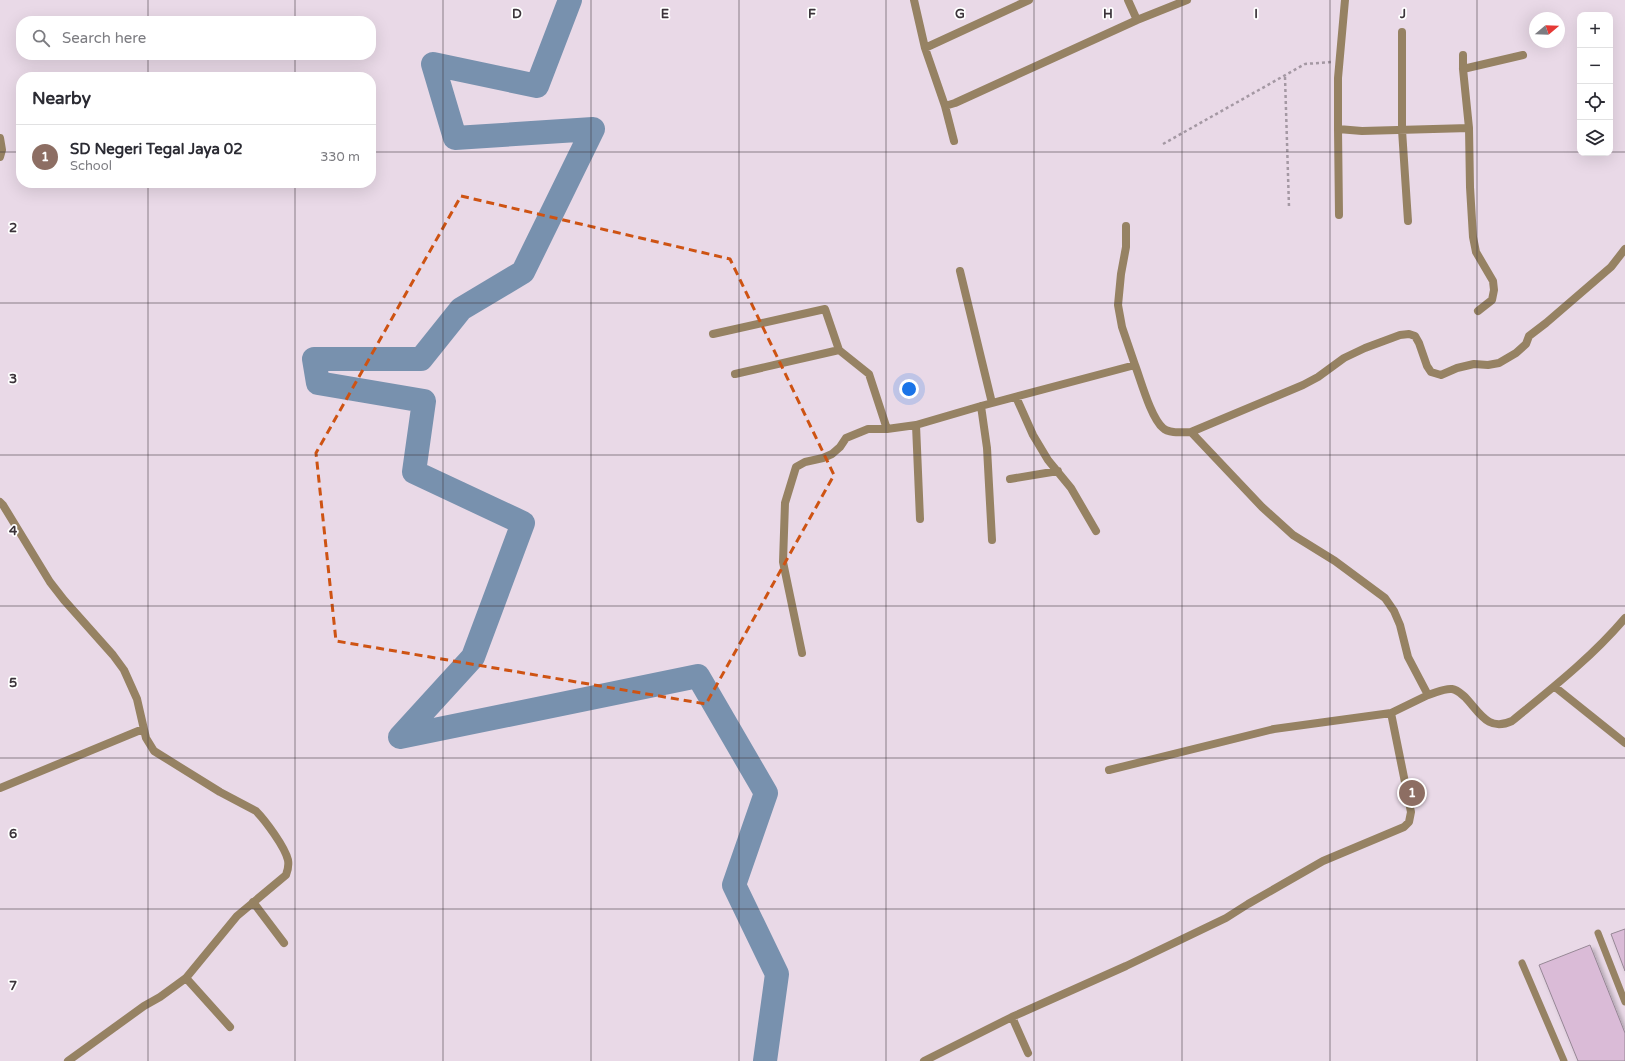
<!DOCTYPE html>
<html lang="en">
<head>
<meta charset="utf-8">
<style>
	body { margin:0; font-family:"Varela Round",sans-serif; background:#f2f2f3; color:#2b2b33 }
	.controls { position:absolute; right:12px; top:12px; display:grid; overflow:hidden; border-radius:8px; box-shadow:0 4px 16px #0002 }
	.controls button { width:36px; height:36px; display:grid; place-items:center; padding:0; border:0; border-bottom:1px solid #e1e1e2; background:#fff; color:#2b2b33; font:20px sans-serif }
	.compass { position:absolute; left:1529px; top:12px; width:36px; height:36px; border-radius:50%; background:#fff; box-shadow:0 4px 16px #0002; rotate:71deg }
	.you { position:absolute; left:909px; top:389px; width:14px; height:14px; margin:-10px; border:3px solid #fff; border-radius:50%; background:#1a73e8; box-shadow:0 0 0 6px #1a73e833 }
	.badge { display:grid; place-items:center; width:26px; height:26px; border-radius:50%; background:#0f766e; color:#fff; font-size:13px; font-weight:700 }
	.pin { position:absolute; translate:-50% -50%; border:2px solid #fff; box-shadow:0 1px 4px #0006 }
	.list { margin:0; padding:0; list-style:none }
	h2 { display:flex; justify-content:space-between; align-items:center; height:52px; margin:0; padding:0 16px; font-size:17px }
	h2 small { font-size:13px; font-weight:400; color:#7c7c81 }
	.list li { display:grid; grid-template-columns:26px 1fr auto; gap:12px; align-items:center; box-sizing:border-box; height:64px; padding:0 16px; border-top:1px solid #e1e1e2 }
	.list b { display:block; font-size:15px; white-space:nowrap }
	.list p { margin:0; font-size:13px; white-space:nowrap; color:#7c7c81 }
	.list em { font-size:13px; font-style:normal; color:#7c7c81 }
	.icon { flex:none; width:22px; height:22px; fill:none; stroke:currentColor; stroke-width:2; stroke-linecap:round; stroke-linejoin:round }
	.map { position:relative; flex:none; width:1625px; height:1061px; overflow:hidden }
	.search { position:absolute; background:#fff; box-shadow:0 4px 16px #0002; left:16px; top:16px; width:360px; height:44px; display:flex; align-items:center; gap:10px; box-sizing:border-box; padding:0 14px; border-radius:16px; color:#7c7c81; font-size:15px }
	.panel { position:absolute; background:#fff; box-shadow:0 4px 16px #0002; left:16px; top:72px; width:360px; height:116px; border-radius:16px }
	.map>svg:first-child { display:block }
</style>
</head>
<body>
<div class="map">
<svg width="1625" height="1061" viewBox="0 0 1625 1061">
	<defs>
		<filter id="shadow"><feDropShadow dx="3.5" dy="3.5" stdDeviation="2" flood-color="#0004"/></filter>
	</defs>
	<rect width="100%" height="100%" fill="#e9d9e7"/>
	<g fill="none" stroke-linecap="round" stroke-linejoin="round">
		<path stroke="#7891ae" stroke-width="24" d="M570,0L537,86L433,64L455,138L593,129L523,272L461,309L421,359H314L318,383L424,401L414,472L523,523L473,657L400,737L698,676L766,793L734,885L777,974L765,1061"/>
	</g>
	<path fill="#dabbd7" stroke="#968795" filter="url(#shadow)" d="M1625,929V971L1611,934Z
		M1590,945L1625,1033V1061H1578L1539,965Z"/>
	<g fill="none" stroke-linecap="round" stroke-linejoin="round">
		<path stroke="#a498a3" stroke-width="2.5" stroke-dasharray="3 3" stroke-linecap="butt" d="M1285,77L1289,207
			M1163,144L1305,64L1331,62"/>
		<path stroke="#968263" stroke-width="7" d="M1598,933L1625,1002
			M1522,963L1564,1061"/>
		<path stroke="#968263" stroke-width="8" d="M914,0L925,48L945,106L954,141
			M1128,0L1137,20
			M1345,0L1338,78V129L1362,131L1469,128L1463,69V55
			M1402,32V130L1408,221
			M925,48L1029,0
			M1463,69L1523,55
			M945,106L955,103L1137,20L1187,0
			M1469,128L1470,187L1473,237L1476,252L1493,281L1494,290L1492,300L1478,311
			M1338,129L1339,215
			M0,138L2,150L0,157
			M1126,226V247L1121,274L1118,305L1122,327L1135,365
			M960,271L992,403
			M713,334L825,309L839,350L869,374L887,429
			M735,374L839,350
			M1016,397L1033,435L1048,460L1071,488L1096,531
			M981,406L987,448L992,540
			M916,425L920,519
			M1191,432L1303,385L1318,377L1344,358L1365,348L1400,335L1409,334L1415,336L1419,343L1427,366L1431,372L1441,375L1457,368L1474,364L1488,365L1499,363L1516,353L1526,344L1529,336L1546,323L1611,267L1625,249
			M1010,479L1058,471
			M0,502L3,505L50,582L64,600L113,655L124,670L137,699L146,738L154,751L220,792L256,811C265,820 285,847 288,860C289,866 288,870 286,875L237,916L186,978
			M802,653L783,562L785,503L796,467L805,462L823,458L832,454L840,447L846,438L868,429H887L916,425L981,406L1135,365C1141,381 1151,418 1163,428C1169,434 1183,432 1191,432L1262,507L1293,535L1335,561L1385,598L1394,611L1400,625L1408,657L1428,695C1436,693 1444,688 1452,689C1458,690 1461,694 1465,697C1480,713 1488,732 1512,721C1551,689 1592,657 1625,618
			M1555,687L1625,743
			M1109,770L1274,729L1391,713
			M0,788L143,729
			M253,902L284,943
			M1012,1017L1028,1053
			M68,1061L144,1006L160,997L186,978L230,1027
			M924,1061L1012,1017L1126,966L1226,918L1248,904L1323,861L1404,827L1409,822L1411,812L1391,713L1428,695"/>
	</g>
	<path fill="none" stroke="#ce5313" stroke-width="3" stroke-dasharray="8 5" stroke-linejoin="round" d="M461,196L730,259L834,475L706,704L336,641L316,453Z"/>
	<path fill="none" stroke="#3b343a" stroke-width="1" stroke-opacity="0.55" d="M148,0V21M295,0V21M443,0V1061M591,0V1061M739,0V1061M886,0V1061M1034,0V1061M1182,0V1061M1330,0V1061M1477,0V1061M148,55V77M295,55V77M0,152H21M371,152H1580M1610,152H1625M148,183V1061M295,183V1061M0,303H1625M0,455H1625M0,606H1625M0,758H1625M0,909H1625"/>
	<g font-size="13" text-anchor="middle" font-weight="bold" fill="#3b343a" stroke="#fff" stroke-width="3.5" stroke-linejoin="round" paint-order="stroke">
		<text x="517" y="18">D</text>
		<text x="665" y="18">E</text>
		<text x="812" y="18">F</text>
		<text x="960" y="18">G</text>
		<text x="1108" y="18">H</text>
		<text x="1256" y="18">I</text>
		<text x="1403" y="18">J</text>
		<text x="13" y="232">2</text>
		<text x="13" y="383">3</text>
		<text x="13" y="535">4</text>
		<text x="13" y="687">5</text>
		<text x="13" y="838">6</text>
		<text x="13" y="990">7</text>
	</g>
</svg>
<div class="controls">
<button>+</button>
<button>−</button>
<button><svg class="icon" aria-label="locate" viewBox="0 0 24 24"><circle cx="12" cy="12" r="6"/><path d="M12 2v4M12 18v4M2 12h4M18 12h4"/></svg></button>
<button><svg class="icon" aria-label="layers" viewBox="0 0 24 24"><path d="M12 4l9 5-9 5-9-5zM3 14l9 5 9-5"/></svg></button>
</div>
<svg class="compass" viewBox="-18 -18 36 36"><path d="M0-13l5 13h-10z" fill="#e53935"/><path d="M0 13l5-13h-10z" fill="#7c7c81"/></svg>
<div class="you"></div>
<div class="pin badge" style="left:1412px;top:793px;background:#8d6e63">1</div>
<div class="search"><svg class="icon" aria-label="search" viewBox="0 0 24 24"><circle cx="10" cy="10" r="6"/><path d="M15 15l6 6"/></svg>Search here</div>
<section class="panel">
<h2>Nearby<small></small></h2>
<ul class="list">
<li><span class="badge" style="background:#8d6e63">1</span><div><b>SD Negeri Tegal Jaya 02</b><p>School</p></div><em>330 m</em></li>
</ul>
</section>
</div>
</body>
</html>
